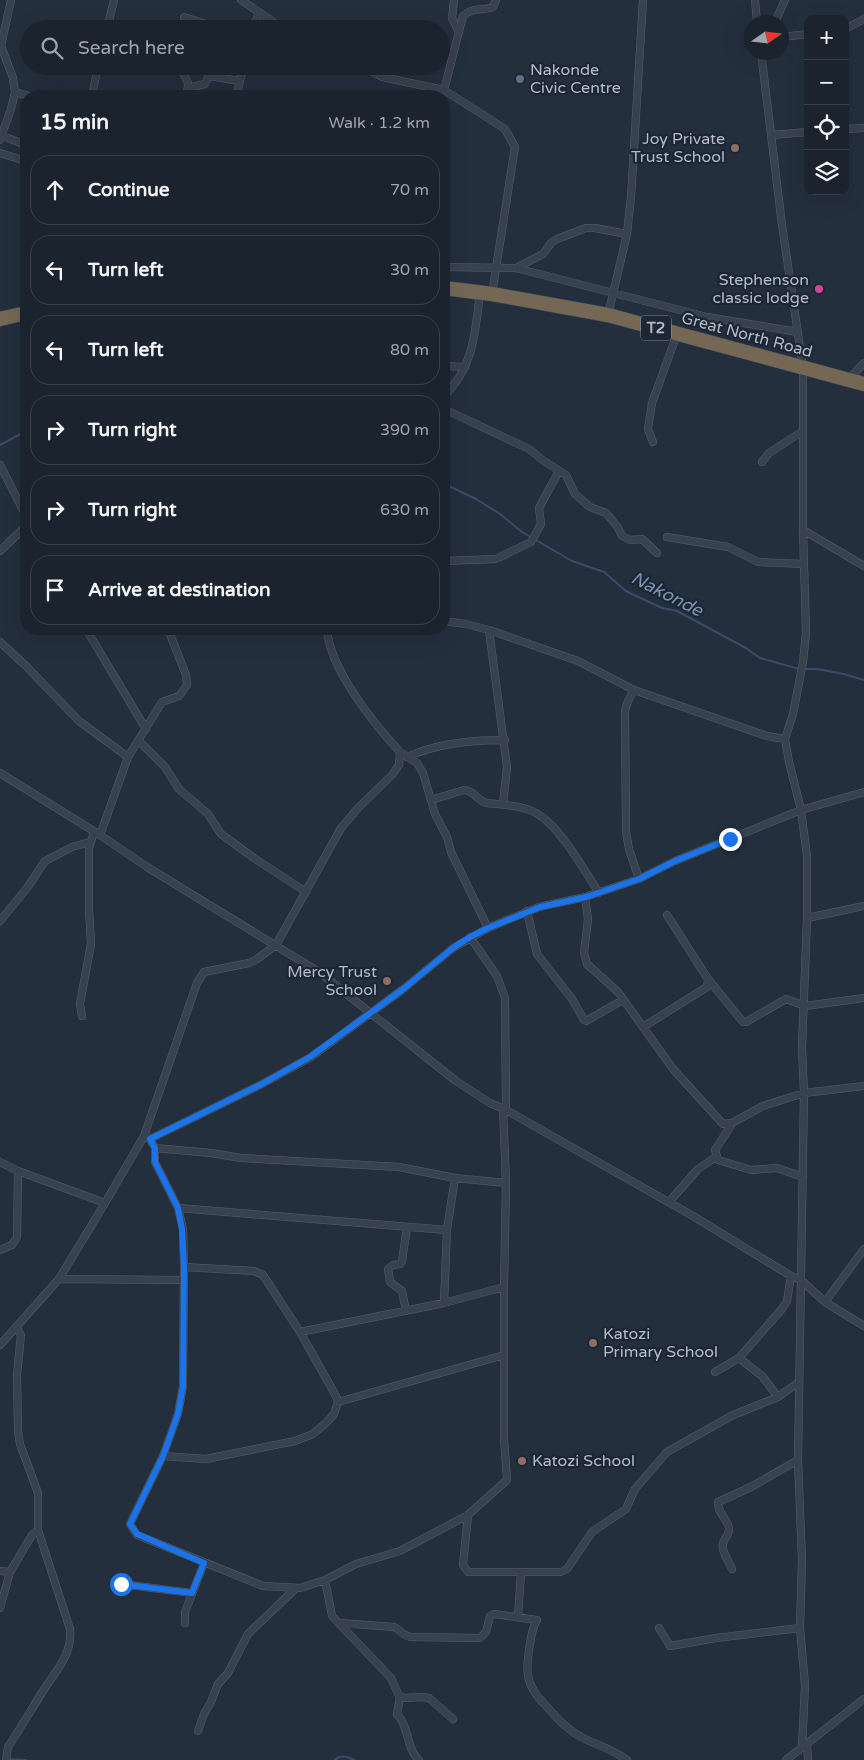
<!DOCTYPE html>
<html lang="en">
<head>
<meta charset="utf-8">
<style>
	body { margin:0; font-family:"Varela Round",sans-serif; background:#282f3a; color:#f1f3f6 }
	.controls { position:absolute; right:15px; top:15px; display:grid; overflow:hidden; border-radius:10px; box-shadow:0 5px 20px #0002 }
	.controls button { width:45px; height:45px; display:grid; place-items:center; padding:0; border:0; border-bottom:1px solid #39404a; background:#1b232e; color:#f1f3f6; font:25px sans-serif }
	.compass { position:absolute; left:744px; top:15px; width:45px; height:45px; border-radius:50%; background:#1b232e; box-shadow:0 5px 20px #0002; rotate:76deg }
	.stop { position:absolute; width:15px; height:15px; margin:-11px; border:4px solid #1a73e8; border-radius:50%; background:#fff }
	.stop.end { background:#1a73e8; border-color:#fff; box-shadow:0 1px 5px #0008 }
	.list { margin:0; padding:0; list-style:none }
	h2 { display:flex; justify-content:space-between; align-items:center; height:65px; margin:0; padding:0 20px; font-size:21px }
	h2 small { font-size:16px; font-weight:400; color:#a0a4aa }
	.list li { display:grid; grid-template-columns:32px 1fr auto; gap:15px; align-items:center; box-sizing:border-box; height:70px; margin:0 10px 10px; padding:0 10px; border:1px solid #39404a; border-radius:20px }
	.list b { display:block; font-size:19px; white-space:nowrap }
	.list em { font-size:16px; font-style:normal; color:#a0a4aa }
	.icon { flex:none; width:28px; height:28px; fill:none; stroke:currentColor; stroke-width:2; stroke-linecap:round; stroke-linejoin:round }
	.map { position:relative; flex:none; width:864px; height:1760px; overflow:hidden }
	.search { position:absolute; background:#1b232e; box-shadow:0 5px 20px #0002; left:20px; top:20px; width:430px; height:55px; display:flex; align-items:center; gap:12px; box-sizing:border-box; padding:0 18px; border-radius:28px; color:#a0a4aa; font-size:19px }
	.panel { position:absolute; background:#1b232e; box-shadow:0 5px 20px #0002; left:20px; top:90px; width:430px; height:545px; border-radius:20px }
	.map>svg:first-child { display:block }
</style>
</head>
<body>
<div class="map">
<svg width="864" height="1760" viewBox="0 0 864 1760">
	<rect width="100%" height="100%" fill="#242f3e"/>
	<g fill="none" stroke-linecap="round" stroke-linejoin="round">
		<path stroke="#394c67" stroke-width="2" d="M0,445L26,431
			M444,486L451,487L476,499L500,514L522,532L572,561L604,572L626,591L634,595L662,608L677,611L746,648L760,658L799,669H817L844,674L864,680
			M8,1759L26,1760
			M335,1760C341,1754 348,1757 354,1760"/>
		<defs>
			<path id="street" d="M241,0L284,29
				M454,0L452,18L459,32
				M755,0L757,22
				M184,17L206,24L214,29
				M775,22L785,0
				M107,29L114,0
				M190,29L192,20
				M253,29L259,12
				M845,29L864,19
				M782,37L808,34
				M761,52L782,225L803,368V530L806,633L803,662L793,714L785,739L789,762L801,810L807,856V918L802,1048L804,1093L798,1460L802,1560L800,1628L805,1685L802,1748
				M182,66L183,73L188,83L187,96
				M361,66L382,77L444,90L505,129L515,147L492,294
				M209,76L240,81
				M188,88L205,84L213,66
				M444,90L463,16C472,7 482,11 493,7L496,0
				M15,92L29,96
				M92,96L98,66
				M236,96L244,66
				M845,129L864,128
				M0,135L26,145
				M771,135L808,132
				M0,140L11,109L15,92L13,78L1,46L11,0
				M0,153L26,161
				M444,267L516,268L707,317L798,332
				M516,268L543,254L551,243L557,239L586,228H595L627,234
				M608,315L627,234L631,197L643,0
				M444,366L465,367
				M848,380L864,363
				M444,396C474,367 475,332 480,293
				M444,409L529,449L544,461L566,475L575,494L590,507L606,513L617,526L622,536L630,540L642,539L657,553
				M653,442L648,429L652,403L677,334
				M762,462L769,453L803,431
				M0,465L26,516
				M803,530L864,566
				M667,537L728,547L758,562L804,564
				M0,551L26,526
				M444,561L496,559L531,542L541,524L539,508L559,471
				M444,621L466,624L489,630L578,661L634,690L767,736L785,739
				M86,629L146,729
				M489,630L507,767L503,804
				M0,642L26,666L79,721L128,757
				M634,690L628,701L625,711L626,832L629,849L639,879
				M139,741L165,767L179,789L208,814L221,834L254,858L306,892
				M400,752L417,763L423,773L435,814L447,837L451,852L488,928
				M407,757C437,743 472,740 505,740
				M0,773L100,835L147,867L319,972L456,1081L490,1103L506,1110L693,1216L791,1276L801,1280L825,1302L864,1326
				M431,800L464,790C474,790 478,802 487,803C503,805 521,805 536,813C560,826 584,870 599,893
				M100,835L128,757L162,702L179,696L187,685L186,675L168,629
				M585,897L588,919L584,953L587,964L618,992L673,1069L723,1124L732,1123L763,1106L804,1093L864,1086
				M527,911L537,954L572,999L584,1020L586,1021L623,1000
				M667,915L708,979L743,1022H746L786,999L805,1006L864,998
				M807,918L864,906
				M0,921L27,888L45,861L72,847L90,842
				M470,937L497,976L505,998L506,1110
				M82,1016L80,1004L91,944L89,909V848L94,832
				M643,1027L707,987L708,979
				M732,1124L715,1150L718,1160L751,1170L777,1168L803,1177
				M144,1136L150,1139L155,1148V1162L178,1208L183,1229L184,1267L183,1386L178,1414L163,1456L130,1524L137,1535L263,1586L300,1588L325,1580L356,1564L400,1551L468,1515L507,1480L504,1438V1287L506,1183L503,1108
				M150,1139L262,1084L311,1057L402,990L453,948L488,928L539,907L585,897L639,879L675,861L801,810L864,792
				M155,1148L211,1153L241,1158L399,1167L455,1178L506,1183
				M0,1162L18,1171L105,1203
				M669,1202L698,1169L716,1157
				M178,1208L447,1230
				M0,1250L12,1245L17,1237L18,1171
				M59,1279L184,1280
				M825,1302L864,1249
				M444,1303L447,1230L455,1178
				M406,1311L402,1291L390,1282L388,1269L393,1265L400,1264L402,1261L407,1227
				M300,1332L444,1303L504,1287
				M0,1345L59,1279L105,1203L144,1136L197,983L204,972L249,963L257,959L276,945L341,828L359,807L392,775L399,765L400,752C374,724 329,668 327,629
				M739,1358L762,1376L778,1397
				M715,1372L739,1358L782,1309L787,1301L791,1276
				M338,1402L504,1355
				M163,1456L206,1459L295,1441L313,1434L327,1422L334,1414L338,1402L336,1396L300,1332L263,1275L254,1271L184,1267
				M468,1515L463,1565L468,1572H561L567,1569L592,1532L626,1509L635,1489L667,1452L733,1415L778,1397L799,1382
				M732,1569C729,1562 721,1551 723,1543C725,1537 730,1534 729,1528C727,1519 717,1512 718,1502L751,1487L798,1460
				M0,1571L10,1572
				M325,1580L332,1616L391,1678L399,1696L404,1698L423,1697L429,1698L453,1719
				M121,1584L192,1593
				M0,1608L10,1572L32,1535L38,1530
				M518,1617L521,1573
				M185,1623V1612L204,1563
				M340,1623L394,1627C401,1630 403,1636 411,1637L480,1638L486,1632L490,1616L494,1614L537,1620C531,1628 526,1665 528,1675C529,1684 533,1690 538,1697C551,1711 564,1728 581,1737C597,1745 612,1749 627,1760
				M659,1628L670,1646L716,1638L800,1628
				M400,1697L397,1714C410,1728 406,1749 419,1760
				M198,1731L204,1714L211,1702L218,1684L228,1673L248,1634L295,1589
				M807,1744L808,1760
				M6,1760L8,1747C20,1729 31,1710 43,1691C55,1672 73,1654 70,1629L38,1530V1493L20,1444L18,1432L17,1375L21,1335L16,1327
				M786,1760L864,1699"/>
			<path id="highway" d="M444,288L492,294L608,315L864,384
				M0,319L26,313"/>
		</defs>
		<use href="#street" stroke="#565f6c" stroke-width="8"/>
		<use href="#highway" stroke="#434c59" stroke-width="15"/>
		<use href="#street" stroke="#38414e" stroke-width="7"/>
		<use href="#highway" stroke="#746855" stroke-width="14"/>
	</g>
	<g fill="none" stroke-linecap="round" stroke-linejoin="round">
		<path stroke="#1a73e8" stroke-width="6" d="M121,1584L192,1593L204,1563L137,1534L130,1524L163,1456L178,1414L183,1386L184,1267L182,1229L178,1208L155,1162V1148L150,1139L262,1084L310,1057L402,990L453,948L470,937L488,928L540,907L586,897L639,879L675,861L730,839"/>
	</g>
	<circle fill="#5c6f8a" stroke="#1d2633" stroke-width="2" cx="520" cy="79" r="5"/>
	<g fill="#8d6e63" stroke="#1d2633" stroke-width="2">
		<circle cx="735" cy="148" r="5"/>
		<circle cx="387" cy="981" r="5"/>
		<circle cx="593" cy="1343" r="5"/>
		<circle cx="522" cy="1461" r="5"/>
	</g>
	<circle fill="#d1479c" stroke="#1d2633" stroke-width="2" cx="819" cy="289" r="5"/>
	<g text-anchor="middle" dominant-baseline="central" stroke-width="4.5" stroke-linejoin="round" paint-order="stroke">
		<rect fill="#1d2633" stroke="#878f9c" stroke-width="1" x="641" y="315.5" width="30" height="25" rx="4"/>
		<g font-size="15" font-weight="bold" fill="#b4bcc9">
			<text x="656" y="328">T2</text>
		</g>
		<g font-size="16" fill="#b4bcc9" stroke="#1d2633" text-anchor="start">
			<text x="530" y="70">Nakonde<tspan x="530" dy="18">Civic Centre</tspan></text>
			<text x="725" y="139" text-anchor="end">Joy Private<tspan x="725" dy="18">Trust School</tspan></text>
			<text x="809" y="280" text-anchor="end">Stephenson<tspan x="809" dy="18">classic lodge</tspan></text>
			<text x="377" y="972" text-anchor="end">Mercy Trust<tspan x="377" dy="18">School</tspan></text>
			<text x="603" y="1334">Katozi<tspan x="603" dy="18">Primary School</tspan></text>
			<text x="532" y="1461">Katozi School</text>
		</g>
		<g font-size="16" fill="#b4bcc9" stroke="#1d2633">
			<text transform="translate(747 335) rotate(15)">Great North Road</text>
		</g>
		<g font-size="18" font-style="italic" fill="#7c92b1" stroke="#1d2633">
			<text transform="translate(667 594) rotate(27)">Nakonde</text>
		</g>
	</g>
</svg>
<div class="controls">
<button>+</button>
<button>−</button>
<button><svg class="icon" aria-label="locate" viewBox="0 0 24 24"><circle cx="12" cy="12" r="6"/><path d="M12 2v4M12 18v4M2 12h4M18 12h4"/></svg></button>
<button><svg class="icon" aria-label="layers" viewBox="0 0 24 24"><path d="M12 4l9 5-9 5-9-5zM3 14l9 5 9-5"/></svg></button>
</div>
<svg class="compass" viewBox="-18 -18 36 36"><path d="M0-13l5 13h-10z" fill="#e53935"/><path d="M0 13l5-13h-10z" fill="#a0a4aa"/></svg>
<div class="stop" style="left:121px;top:1584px"></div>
<div class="stop end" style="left:730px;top:839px"></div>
<div class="search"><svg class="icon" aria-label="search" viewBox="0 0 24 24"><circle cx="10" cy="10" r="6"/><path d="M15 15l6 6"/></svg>Search here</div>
<section class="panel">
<h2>15 min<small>Walk · 1.2 km</small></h2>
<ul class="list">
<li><svg class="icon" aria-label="ahead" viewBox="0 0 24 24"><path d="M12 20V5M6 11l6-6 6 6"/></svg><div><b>Continue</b></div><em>70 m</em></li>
<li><svg class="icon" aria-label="left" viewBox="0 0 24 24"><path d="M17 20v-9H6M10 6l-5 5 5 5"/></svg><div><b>Turn left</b></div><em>30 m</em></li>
<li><svg class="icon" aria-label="left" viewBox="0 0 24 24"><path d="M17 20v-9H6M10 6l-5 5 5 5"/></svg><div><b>Turn left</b></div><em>80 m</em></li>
<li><svg class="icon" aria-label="right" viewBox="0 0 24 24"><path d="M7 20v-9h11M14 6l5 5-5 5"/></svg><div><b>Turn right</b></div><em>390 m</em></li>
<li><svg class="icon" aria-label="right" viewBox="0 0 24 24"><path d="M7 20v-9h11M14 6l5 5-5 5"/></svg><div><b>Turn right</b></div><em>630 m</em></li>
<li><svg class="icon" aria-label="arrive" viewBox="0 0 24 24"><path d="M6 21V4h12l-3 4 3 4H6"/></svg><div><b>Arrive at destination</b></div></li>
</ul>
</section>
</div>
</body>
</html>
